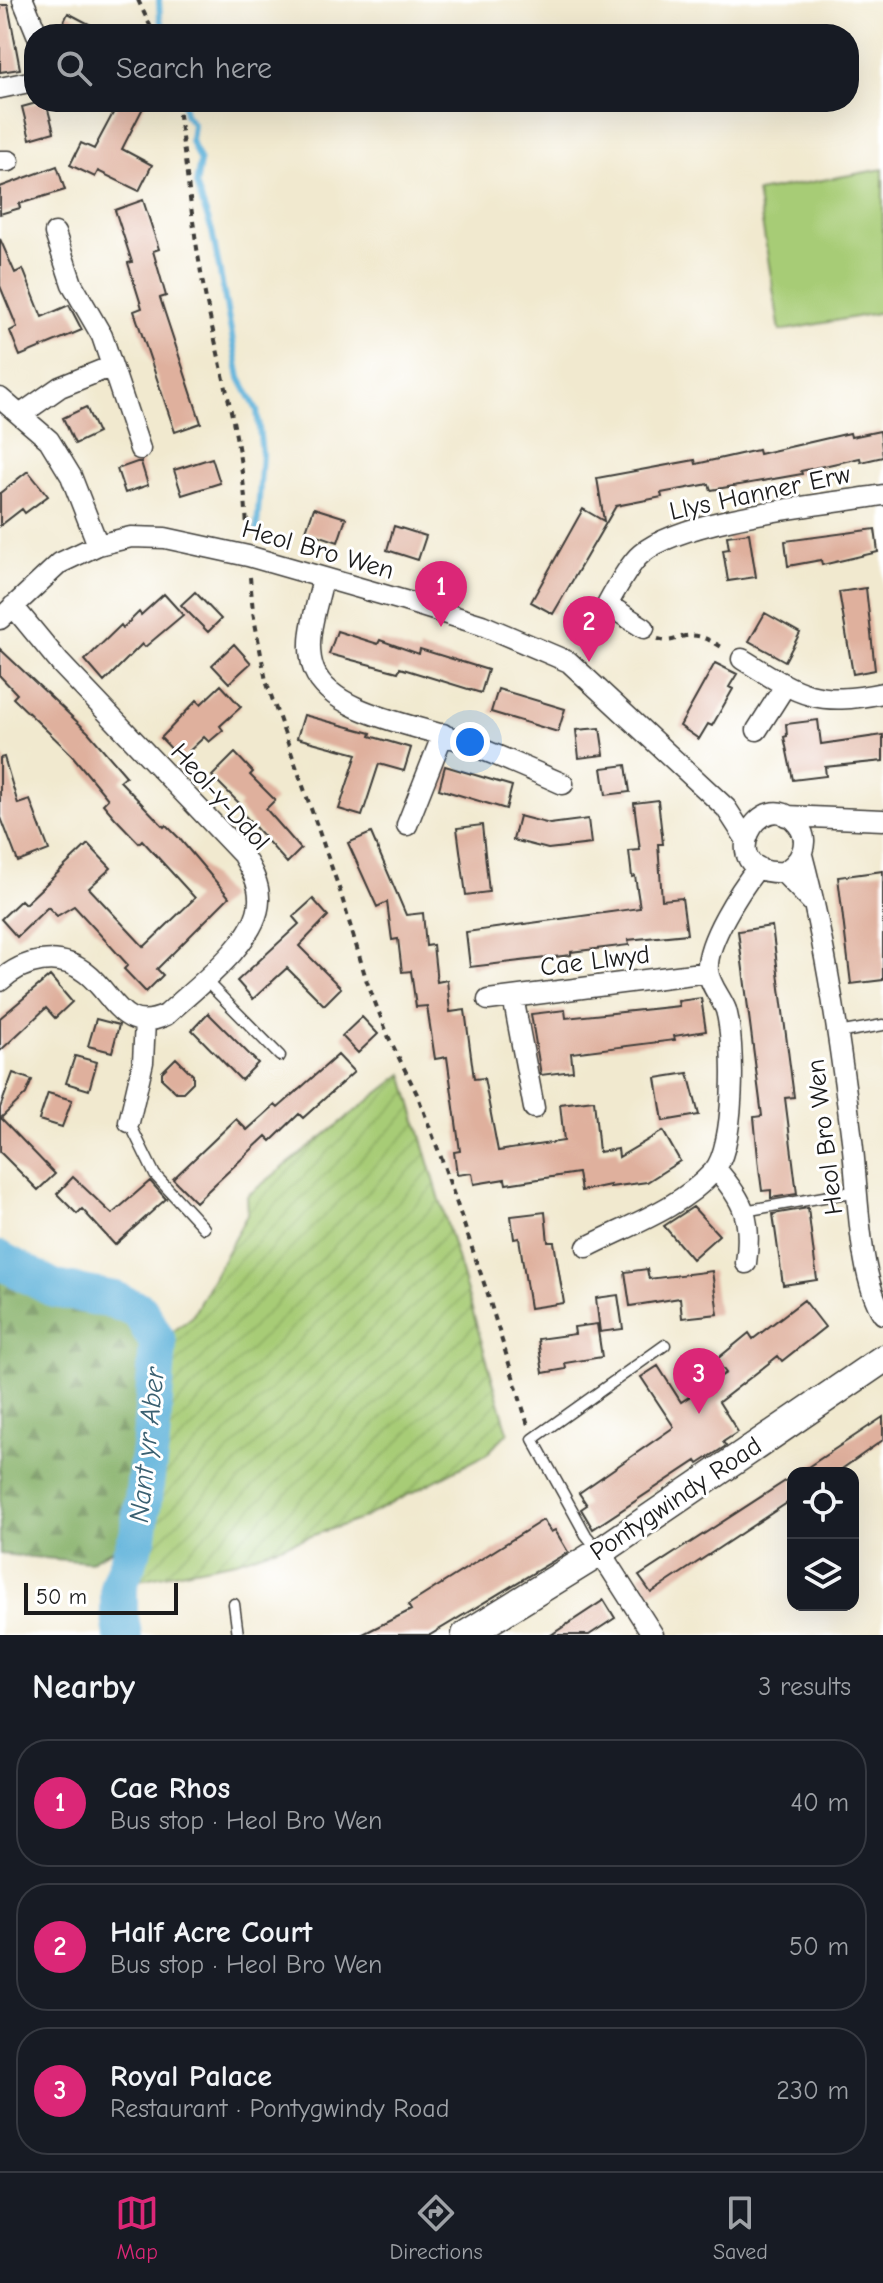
<!DOCTYPE html>
<html lang="en">
<head>
<meta charset="utf-8">
<style>
	body { margin:0; font-family:"Comic Neue",sans-serif; background:#20242c; color:#f1f3f6 }
	.controls { position:absolute; right:24px; bottom:24px; display:grid; overflow:hidden; border-radius:16px; box-shadow:0 8px 32px #0002 }
	.controls button { width:72px; height:72px; display:grid; place-items:center; padding:0; border:0; border-bottom:2px solid #363941; background:#171b24; color:#f1f3f6; font:40px sans-serif }
	.scale { position:absolute; left:24px; bottom:20px; width:154px; box-sizing:border-box; padding-left:8px; border:4px solid #1c1c1c; border-top:0; font-size:22px; line-height:28px; white-space:nowrap; color:#1c1c1c; -webkit-text-stroke:6px #fff; paint-order:stroke }
	.you { position:absolute; left:470px; top:742px; width:28px; height:28px; margin:-20px; border:6px solid #fff; border-radius:50%; background:#1a73e8; box-shadow:0 0 0 12px #1a73e833 }
	.badge { display:grid; place-items:center; width:52px; height:52px; border-radius:50%; background:#db2777; color:#fff; font-size:26px; font-weight:700 }
	.pin { position:absolute; translate:-50% -66px; filter:drop-shadow(0 2px 4px #0008) }
	.pin::after { content:''; position:absolute; top:42px; width:28px; height:24px; background:inherit; clip-path:polygon(0 0,100% 0,50% 100%) }
	.list { margin:0; padding:0; list-style:none }
	h2 { display:flex; justify-content:space-between; align-items:center; height:104px; margin:0; padding:0 32px; font-size:34px }
	h2 small { font-size:26px; font-weight:400; color:#9ea1a6 }
	.list li { display:grid; grid-template-columns:52px 1fr auto; gap:24px; align-items:center; box-sizing:border-box; height:128px; margin:0 16px 16px; padding:0 16px; border:2px solid #363941; border-radius:32px }
	.list b { display:block; font-size:30px; white-space:nowrap }
	.list p { margin:0; font-size:26px; white-space:nowrap; color:#9ea1a6 }
	.list em { font-size:26px; font-style:normal; color:#9ea1a6 }
	.icon { flex:none; width:44px; height:44px; fill:none; stroke:currentColor; stroke-width:2; stroke-linecap:round; stroke-linejoin:round }
	.map { position:relative; flex:none; width:883px; height:1635px; overflow:hidden }
	.search { position:absolute; background:#171b24; box-shadow:0 8px 32px #0002; left:24px; right:24px; top:24px; height:88px; display:flex; align-items:center; gap:20px; box-sizing:border-box; padding:0 28px; border-radius:32px; color:#9ea1a6; font-size:30px }
	.sheet { height:536px; background:#171b24 }
	nav { display:flex; justify-content:space-around; align-items:center; box-sizing:border-box; height:112px; border-top:2px solid #363941; background:#171b24; font-size:22px; color:#9ea1a6 }
	nav a { display:grid; justify-items:center; gap:4px }
	nav .on { color:#db2777 }
	.map>svg:first-child { display:block }
</style>
</head>
<body>
<div class="map">
<svg width="883" height="1635" viewBox="0 0 883 1635">
	<defs>
		<pattern id="forest-firs" width="22" height="20" patternUnits="userSpaceOnUse" patternTransform="scale(2)"><rect width="22" height="20" fill="#85b067"/><path d="M5 1l3.5 6h-7zM16 11l3.5 6h-7z" fill="#6c8e54"/></pattern>
		<pattern id="garden-furrows" width="10" height="10" patternUnits="userSpaceOnUse" patternTransform="scale(2)"><rect width="10" height="10" fill="#a7cc76"/><path d="M-1 1l2-2M0 10L10 0M9 11l2-2" fill="none" stroke="#8faf66"/></pattern>
	</defs>
	<rect width="100%" height="100%" fill="#fff"/>
	<filter id="ink" filterUnits="userSpaceOnUse"><feTurbulence type="fractalNoise" baseFrequency=".0125" numOctaves="2"/><feDisplacementMap in="SourceGraphic" scale="16" xChannelSelector="R" yChannelSelector="G"/><feConvolveMatrix kernelMatrix="1 2 1 2 8 2 1 2 1" color-interpolation-filters="sRGB"/></filter>
	<filter id="wash" filterUnits="userSpaceOnUse"><feTurbulence type="fractalNoise" baseFrequency=".006" numOctaves="4" result="noise"/><feDisplacementMap in="SourceGraphic" scale="32" xChannelSelector="R" yChannelSelector="G"/><feGaussianBlur stdDeviation="1.8" result="paint"/><feColorMatrix in="noise" values="0 0 0 0 0 0 0 0 0 0 0 0 0 0 0 0 0 1.4 0 .05"/><feComposite in="paint" operator="in"/></filter>
	<g filter="url(#wash)">
		<rect width="100%" height="100%" fill="#f1e9cf"/>
		<path fill="#a7cc76" stroke="#627449" stroke-width="2" d="M883,169V312L780,331L757,192Z"/>
		<path fill="url(#forest-firs)" stroke="#506642" stroke-width="2" d="M0,1260L55,1289L114,1300L140,1311L158,1343L151,1440L138,1536L89,1562L0,1554Z"/>
		<path fill="url(#garden-furrows)" stroke="#627449" stroke-width="2" d="M403,1074L508,1432L487,1454L361,1519L236,1561L119,1584L138,1536L151,1440L158,1343L192,1317L248,1213L247,1196Z"/>
		<g fill="none" stroke-linecap="round" stroke-linejoin="round">
			<path stroke="#5eb2da" stroke-width="6" d="M159,0L160,19L166,34
				M183,102L185,114L193,124L191,141L200,162L196,185L212,231L240,378L257,410L262,454L257,529"/>
			<path stroke="#5eb2da" stroke-width="38" d="M0,1260L55,1289L114,1300L140,1311L158,1343L151,1440L138,1536L119,1584V1612L123,1635"/>
		</g>
		<g id="blocks">
			<path fill="#dfb09d" d="M0,5H8L20,69L0,72Z
				M68,13L108,34H58Z
				M40,102H46L54,132L30,139L22,107Z
				M119,102H146L122,149L152,165L139,191L98,171L95,177L70,165L81,143L94,149Z
				M57,166L65,190L19,204L20,208L0,214V187Z
				M143,200L159,249L153,251L166,296L160,298L201,423L175,432L134,311L142,308L128,263L132,262L115,210Z
				M0,239L15,273L23,269L42,317L69,305L82,330L20,356L10,331L17,327L0,286Z
				M86,407L98,433L75,444L63,418Z
				M880,431L883,457L861,462L860,458L801,471L802,474L711,490L709,484L661,493L662,497L616,506L553,614L531,602L583,509L604,521L597,478L695,460L696,464L758,450L759,454L850,433L851,437Z
				M212,458L220,483L182,495L174,470Z
				M137,462H141L148,485L125,493L117,469Z
				M28,471L48,496L25,513L22,509L0,526V493Z
				M314,508L346,518L338,542L306,531Z
				M394,526L426,536L418,560L387,550Z
				M875,529L878,552L822,565L821,560L788,566L785,541Z
				M749,533L756,577L728,581L723,550L729,549L727,536Z
				M866,588L875,670L853,674L839,592Z
				M195,592L221,619L208,632L181,605Z
				M164,594L183,615L145,647L142,644L104,682L85,660L121,625L123,628L139,612L141,615Z
				M765,613L800,633L785,661L749,641Z
				M337,631L378,644L380,640L419,654L420,649L488,670L481,693L400,668L398,672L329,654Z
				M234,644L251,663L229,683L212,665Z
				M0,649L88,732L126,776L120,781L164,827L166,825L179,838L229,897L157,969L163,975L146,992L124,969L128,965L74,906L57,916L48,907L17,937L1,919L21,900L25,904L88,844L111,868L89,888L144,947L195,898L142,840L139,843L115,818L103,804L108,799L71,754L13,698L17,694L0,676Z
				M715,663L737,674L729,687L733,689L712,726L708,724L699,739L680,726Z
				M221,685L241,707L220,726L223,730L209,742L204,737L181,759L161,738L197,700L201,704Z
				M498,689L565,709L558,732L491,712Z
				M304,715L371,733L370,736L411,748L404,771L379,764L362,816L339,809L357,754L297,738Z
				M818,720L821,744L883,735V761L825,767L826,776L793,780L784,737L787,736L786,724Z
				M600,728L604,755L579,758L576,730Z
				M235,753L253,772L250,775L275,800L266,809L301,849L287,863L238,808L241,805L212,776Z
				M4,757L18,804L30,800L49,850L18,862L0,815V758Z
				M626,765L630,792L606,795L602,768Z
				M445,766L512,786L506,809L439,789Z
				M658,800L663,844H658L662,900L682,898L687,934L628,940L629,945L571,952V955L470,967L466,932L640,908L635,876L632,877L629,851L640,850L634,803Z
				M519,816L550,824L588,819L591,844L548,849L513,840Z
				M482,825L489,892L466,895L457,828Z
				M371,833L406,915L423,913L426,946L433,945L437,982L447,980L450,1012L465,1010L474,1079L484,1078L498,1151L564,1141L560,1104L594,1100L599,1152L618,1149L619,1157L663,1131L680,1161L647,1182L610,1187V1185L581,1191L578,1173L506,1184L505,1179L474,1184L472,1173L457,1175L454,1152L460,1151L447,1057L435,1059L427,1006L416,1007L411,971L402,972L398,939L392,940L387,902L377,907L348,843Z
				M883,871V980L851,984L838,877Z
				M313,899L328,916L299,946L341,988L324,1005L287,968L253,999L237,981L299,924L293,917Z
				M772,926L794,1097L785,1098L797,1194L771,1198V1190L762,1191L759,1168L754,1117L762,1116L738,931Z
				M50,976L72,1002L55,1018L46,1008L0,1051V1018Z
				M701,998L706,1031L674,1036L675,1040L571,1053L573,1071L541,1075L531,1014L565,1010L566,1018L679,1006L678,1001Z
				M208,1013L258,1063L241,1080L192,1030Z
				M362,1017L378,1034L358,1053L342,1036Z
				M96,1019L119,1025L112,1052L88,1046Z
				M338,1055L354,1072L303,1118L299,1114L271,1141L266,1136L196,1202L173,1179L236,1119L247,1130L275,1105L278,1108Z
				M75,1056L97,1062L89,1090L66,1083Z
				M176,1058L193,1075V1082L183,1092H176L162,1079V1072Z
				M13,1073L32,1080L26,1094L1,1118L55,1174L38,1190L0,1152V1108Z
				M688,1073L699,1115L663,1121L656,1078Z
				M48,1093L72,1100L62,1127L39,1120Z
				M73,1177L112,1214L150,1181L166,1199L115,1245L82,1209L77,1214L57,1194Z
				M693,1207L719,1235L692,1259L664,1226Z
				M808,1208L817,1280L783,1285L773,1214Z
				M545,1212L548,1242H554L564,1303L530,1308L519,1238L514,1239L511,1216Z
				M647,1269L649,1279L712,1271L718,1314L682,1318L680,1298L630,1306L625,1272Z
				M618,1295L623,1329L600,1332L596,1298Z
				M804,1300L825,1327L782,1361L778,1356L719,1402L738,1432L723,1442L726,1446L698,1464L696,1461L593,1529L581,1509L587,1505L579,1493L674,1427L641,1377L658,1366L681,1402L726,1373L716,1360L749,1333L753,1339Z
				M597,1324L602,1357L565,1363L566,1369L543,1373L538,1339L575,1334L574,1327Z
				M883,1417V1440L836,1473H799Z
				M793,1476V1499L651,1593L639,1576Z
				M543,1520L551,1532L555,1530L568,1552L430,1635H361L411,1610L408,1605Z
				M604,1600L615,1618L589,1635H551Z"/>
		</g>
	</g>
	<g filter="url(#ink)">
		<use href="#blocks" fill-opacity="0" stroke="#3c3b37" stroke-width="2"/>
		<g fill="none" stroke-linecap="round" stroke-linejoin="round">
			<defs>
				<path id="service" d="M204,979L280,1056
					M838,1033L883,1025
					M129,1122L155,1175L204,1228
					M744,1211L858,1191
					M598,1550L586,1535L533,1439L665,1345
					M234,1604L238,1635"/>
				<path id="minor" d="M23,0L37,34
					M0,88L34,81
					M0,161H9
					M55,233L72,284L102,336L140,449
					M0,398L49,440L71,476L98,545
					M20,415L60,387L112,366
					M323,579C317,607 303,641 314,670C332,715 420,725 461,741C495,754 529,769 563,784
					M608,605L644,628
					M0,619L60,563L98,545L131,537L165,538L248,556L405,601L482,625L569,662L726,808L746,839
					M595,626C606,609 626,566 641,554C686,517 822,505 883,495
					M742,659C798,694 815,707 883,693
					M757,730L785,686
					M786,816L883,820
					M407,825L443,734
					M802,855C827,949 840,1044 852,1140C858,1186 858,1277 883,1314
					M783,872C801,863 811,842 798,825C762,778 709,876 783,872L812,902
					M0,981C23,960 59,951 86,973C114,994 122,1036 166,1015C195,988 258,941 259,901C260,884 251,869 242,854L60,663L13,606
					M513,997L534,1108
					M488,1000L708,972
					M129,1122L143,1062L145,1021
					M716,1169C745,1202 752,1220 746,1263
					M587,1247C630,1225 680,1208 713,1172C736,1148 735,1041 726,1010C721,997 710,986 708,971C705,943 741,889 758,867
					M600,1552L653,1635"/>
				<path id="secondary" d="M466,1635L600,1552L883,1359"/>
			</defs>
			<use href="#service" stroke="#3c3b37" stroke-width="13"/>
			<use href="#minor" stroke="#3c3b37" stroke-width="23"/>
			<use href="#secondary" stroke="#3c3b37" stroke-width="31"/>
			<path stroke="#3c3b37" stroke-width="4" stroke-dasharray="6 6" stroke-linecap="butt" d="M138,0L154,34
				M177,102C186,162 192,224 203,284C219,368 246,450 247,536
				M250,577L253,612L266,681L340,891L367,982L389,1038L417,1094L442,1160L486,1289L528,1425
				M658,639C671,643 674,639 685,636C700,633 713,642 725,649"/>
			<use href="#service" stroke="#fff" stroke-width="10"/>
			<use href="#minor" stroke="#fff" stroke-width="20"/>
			<use href="#secondary" stroke="#fff" stroke-width="28"/>
		</g>
	</g>
	<g text-anchor="middle" dominant-baseline="central" stroke-width="6" stroke-linejoin="round" paint-order="stroke">
		<g font-size="26" fill="#1c1c1c" stroke="#fff">
			<text transform="translate(760 493) rotate(-12)">Llys Hanner Erw</text>
			<text transform="translate(318 550) rotate(16)">Heol Bro Wen</text>
			<text transform="translate(220 797) rotate(48)">Heol-y-Ddol</text>
			<text transform="translate(595 961) rotate(-7)">Cae Llwyd</text>
			<text transform="translate(825 1137) rotate(-97)">Heol Bro Wen</text>
			<text transform="translate(676 1499) rotate(-34)">Pontygwindy Road</text>
		</g>
		<g font-size="28" font-style="italic" fill="#3a6071" stroke="#fff">
			<text transform="translate(147 1445) rotate(-84)">Nant yr Aber</text>
		</g>
	</g>
</svg>
<div class="controls">
<button><svg class="icon" aria-label="locate" viewBox="0 0 24 24"><circle cx="12" cy="12" r="6"/><path d="M12 2v4M12 18v4M2 12h4M18 12h4"/></svg></button>
<button><svg class="icon" aria-label="layers" viewBox="0 0 24 24"><path d="M12 4l9 5-9 5-9-5zM3 14l9 5 9-5"/></svg></button>
</div>
<div class="scale">50 m</div>
<div class="you"></div>
<div class="pin badge" style="left:441px;top:627px">1</div>
<div class="pin badge" style="left:589px;top:662px">2</div>
<div class="pin badge" style="left:699px;top:1414px">3</div>
<div class="search"><svg class="icon" aria-label="search" viewBox="0 0 24 24"><circle cx="10" cy="10" r="6"/><path d="M15 15l6 6"/></svg>Search here</div>
</div>
<section class="sheet">
<h2>Nearby<small>3 results</small></h2>
<ul class="list">
<li><span class="badge">1</span><div><b>Cae Rhos</b><p>Bus stop · Heol Bro Wen</p></div><em>40 m</em></li>
<li><span class="badge">2</span><div><b>Half Acre Court</b><p>Bus stop · Heol Bro Wen</p></div><em>50 m</em></li>
<li><span class="badge">3</span><div><b>Royal Palace</b><p>Restaurant · Pontygwindy Road</p></div><em>230 m</em></li>
</ul>
</section>
<nav>
<a class="on"><svg class="icon" aria-label="map" viewBox="0 0 24 24"><path d="M3 6l6-2 6 2 6-2v14l-6 2-6-2-6 2zM9 4v14M15 6v14"/></svg>Map</a>
<a><svg class="icon" aria-label="directions" viewBox="0 0 24 24"><path d="M12 3l9 9-9 9-9-9zM9 14v-3h6M13 9l2 2-2 2"/></svg>Directions</a>
<a><svg class="icon" aria-label="saved" viewBox="0 0 24 24"><path d="M7 4h10v16l-5-4-5 4z"/></svg>Saved</a>
</nav>
</body>
</html>
